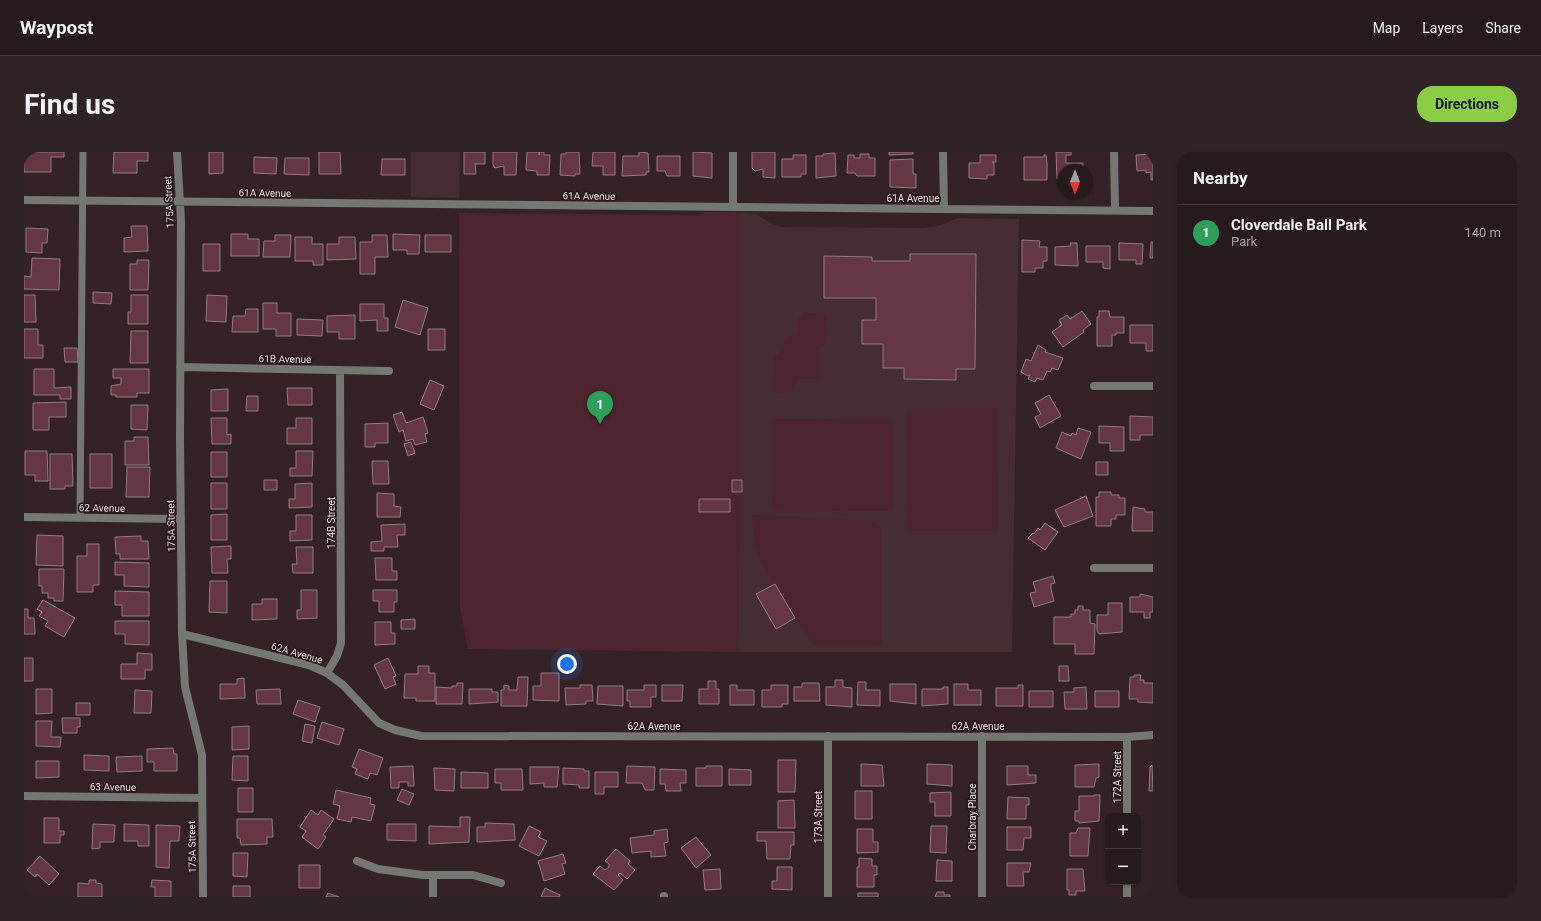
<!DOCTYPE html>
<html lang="en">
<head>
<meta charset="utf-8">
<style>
	body { margin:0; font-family:Roboto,sans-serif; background:#2f2325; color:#f1f3f6 }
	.controls { position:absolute; right:12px; bottom:12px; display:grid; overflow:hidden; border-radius:8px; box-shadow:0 1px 3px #0004 }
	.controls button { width:36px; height:36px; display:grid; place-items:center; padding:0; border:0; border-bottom:1px solid #43383b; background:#271a1c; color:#f1f3f6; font:20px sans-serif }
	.compass { position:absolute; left:1033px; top:12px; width:36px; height:36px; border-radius:50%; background:#271a1c; box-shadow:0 1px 3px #0004; rotate:180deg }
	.you { position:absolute; left:543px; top:512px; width:14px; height:14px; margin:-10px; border:3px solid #fff; border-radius:50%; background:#1a73e8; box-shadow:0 0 0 6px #1a73e833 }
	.badge { display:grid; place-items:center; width:26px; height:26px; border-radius:50%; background:#8bce46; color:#fff; font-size:13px; font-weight:700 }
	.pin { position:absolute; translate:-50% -33px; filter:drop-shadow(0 1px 2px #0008) }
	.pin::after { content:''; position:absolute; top:21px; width:14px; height:12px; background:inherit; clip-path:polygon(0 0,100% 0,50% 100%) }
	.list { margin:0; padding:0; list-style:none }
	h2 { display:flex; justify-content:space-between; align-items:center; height:52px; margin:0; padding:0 16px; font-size:17px }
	h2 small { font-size:13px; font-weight:400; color:#a4a1a3 }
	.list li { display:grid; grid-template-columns:26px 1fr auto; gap:12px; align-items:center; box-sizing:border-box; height:56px; padding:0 16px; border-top:1px solid #43383b }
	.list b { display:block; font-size:15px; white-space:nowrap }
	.list p { margin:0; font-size:13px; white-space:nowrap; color:#a4a1a3 }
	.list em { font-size:13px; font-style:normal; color:#a4a1a3 }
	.map { position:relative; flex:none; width:1129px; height:745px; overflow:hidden; border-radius:16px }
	header { display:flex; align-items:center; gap:24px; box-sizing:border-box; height:56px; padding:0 20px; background:#271a1c; border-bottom:1px solid #43383b }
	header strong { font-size:19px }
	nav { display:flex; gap:22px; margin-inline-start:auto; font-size:14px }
	.intro { display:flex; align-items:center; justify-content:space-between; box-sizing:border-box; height:96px; padding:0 24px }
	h1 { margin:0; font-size:28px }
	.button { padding:10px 18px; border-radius:16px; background:#8bce46; color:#111; font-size:14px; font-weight:700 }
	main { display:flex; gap:24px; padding:0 24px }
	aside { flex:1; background:#271a1c; border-radius:16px; box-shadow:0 1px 3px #0004 }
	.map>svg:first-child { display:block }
</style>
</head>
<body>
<header>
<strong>Waypost</strong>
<nav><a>Map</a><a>Layers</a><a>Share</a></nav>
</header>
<div class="intro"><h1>Find us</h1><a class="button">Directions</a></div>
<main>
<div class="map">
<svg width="1129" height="745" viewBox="0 0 1129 745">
	<rect width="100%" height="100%" fill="#342226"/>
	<path fill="#452d32" d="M387,0H436L435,46L387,45Z
		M716,60L732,62L746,71L758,75L900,76L914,74L934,66L995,67L988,500H714L716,325Z"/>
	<path fill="#4c252f" d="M680,60H716V325L714,500L444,497L436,456L435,61L674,63Z
		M780,161L803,162L802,191L796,196L795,227H774L768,239L750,241L749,207L760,197V188L773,182V168Z
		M973,256L974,379H884L883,257Z
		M749,267L869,268V359L748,358Z
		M728,363L850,369L858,379V494L790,493L740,416L731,393Z"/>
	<path fill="#653742" stroke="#917c80" d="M0,0H40V5H27V20H0Z
		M90,0H124V9H113V21H89Z
		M185,0H199V21L185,22Z
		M295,0H316L317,22H295Z
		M440,0H461V12H452L451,11L452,22H440Z
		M469,0H493L492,23H480V14L471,16L469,13Z
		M503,0H515V3L516,0H520V3H526L525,23H513V19L502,18Z
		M542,0H555L556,22H551V24L536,23L537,2H542Z
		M569,0H591V23H579V14H568Z
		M615,0L624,1L625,20H622V23L598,24L599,4H615Z
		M669,0L688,1V26L669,24Z
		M728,0H751V26L739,25V17L731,19L728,16Z
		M865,0H889V2L865,3Z
		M1032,0H1047V3H1042V11H1059V18H1039V27H1033Z
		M811,1L812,24L792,26V4H799V2Z
		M836,2H845V6H851V24H833L831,21H823L824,3H830V6H836Z
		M1129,2V28H1127V20L1122,21V18L1113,19L1112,3Z
		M769,3H782V22H777V25H758V7H769Z
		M956,3H972V10H968L970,11V23H963V27L945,26V11H956Z
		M1020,3H1022L1023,11V28H1000V5H1020Z
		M633,4H656V24H643L641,19H633Z
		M230,5L253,6L252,22L230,21Z
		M261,6H285V23L260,22Z
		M358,7H381V23H357Z
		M889,7V22H892V36L866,35V8Z
		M107,74H123L124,99L100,100V86L108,85Z
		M2,76L24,77L23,91H18V101L2,100Z
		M207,82H224V87H235V104H207Z
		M369,82L396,83L395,102H383V98H369Z
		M251,83H267L266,105H239L240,89H251Z
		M348,83H363L364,105H351V122H336V90H348Z
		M401,83H427V100H401Z
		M271,85H288V92H299V113H289V109H271Z
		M315,85H331L332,107L303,108V92H315Z
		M998,88L1016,89L1015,95H1023V109H1019V116H1011V120H998Z
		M1127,90H1129V106H1126Z
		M1046,91H1053L1054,114L1031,113V95L1047,94Z
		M1095,91L1119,92L1118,112H1112V108H1095Z
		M179,92H196V119H179Z
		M1062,94H1086V117L1079,116V110H1062Z
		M886,102H952L951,217H932V228L880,227V216H859V192H838V168H852V146H800V104L848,105V109H886Z
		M8,106L36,107L35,138L0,137V124L7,125Z
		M113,108H125L124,138H106V112H113Z
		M69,140L88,141L87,152L69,151Z
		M0,143H11L12,170H0Z
		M107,143H124V172H104V160H107Z
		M183,143L203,144L202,170L182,169Z
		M379,148L404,156L396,183L371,175Z
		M239,151H253V161H267V184H252V177H239Z
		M336,152H360V166H364V179H353V168L336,169Z
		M222,157H234V180H208L209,164H221Z
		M1058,159L1067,172L1059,178L1060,180L1039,195L1028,180L1038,173L1035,168L1043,163L1046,167Z
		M1075,159H1085L1086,165H1100V181H1092V183H1088V194H1073V165H1075Z
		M331,163V187H315V180H303V164Z
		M273,167L299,168L298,184L273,183Z
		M1106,173H1129V199H1122V191H1106Z
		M0,177H14V193H19V206H0Z
		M404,177H421V198H404Z
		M107,179H124V211H106Z
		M1014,193L1022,198L1021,200L1039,206L1034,218L1028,216L1026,220L1023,219L1019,228L1013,226L1011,230L1004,227L1006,223L1004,224L997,220L1002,207L1007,209Z
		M40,196H53L54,210H41Z
		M10,217H30V236L47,235V247H36V243H10Z
		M89,217H125V241H113V245H92V243H87V234L97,232V226H89Z
		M406,228L420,234L410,258L396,252Z
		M263,236H288V253H264Z
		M204,237V259H187V238Z
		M1025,243L1037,264L1016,276L1011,265L1017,262L1011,251Z
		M223,244H234V259H222Z
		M42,250V265H25V278H9V251Z
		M107,253H124L123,278L107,277Z
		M378,260L382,271L399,265L404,281L401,282L403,290L391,293L389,287L382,289L379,278L375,280L369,263Z
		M1106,264L1129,265V283H1116V288H1106Z
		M187,266H203V283L207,282V292H188Z
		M272,266H288V292H263V276H272Z
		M364,271V291H351V295H341V272Z
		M1075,274L1100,275V299H1086V291H1075Z
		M1054,276L1067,280L1057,307L1032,296L1038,280L1047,284L1048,281L1052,283Z
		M110,285H124L125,313H101V289H110Z
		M387,290L391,301L384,304L380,292Z
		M1,299H23L24,329H11V323H1Z
		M272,299H289L288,324H266V316H272Z
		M187,300H203V325H187Z
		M26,302H48L49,334H41V337H26Z
		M66,302H88V336H66Z
		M348,309H364L365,332H349Z
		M1072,310H1084V323H1072Z
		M103,315H126L125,345H102Z
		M240,328H253V338H240Z
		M708,328H718V340H708Z
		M187,331H203V357H187Z
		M288,331V355L265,356V347H271V332Z
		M1075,340H1087V343H1095V346H1101V363H1092V367H1087V374H1072V345H1075Z
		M353,341L370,342V354L377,355L376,365H353Z
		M1062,344L1069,364L1040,375L1031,358Z
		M675,347H706V360H675Z
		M1109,355L1121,357V360H1129V379H1108Z
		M203,362V388H187V363Z
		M272,363H288V388L266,389V379H272Z
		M1021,371L1034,380L1021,398L1004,386L1009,381L1010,382L1014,376L1016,378Z
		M381,372V383H373L374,395H360V399H347V390L358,389L357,373Z
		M13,383L39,384V414L12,413Z
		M117,384V389H124L125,407H96V402H92L91,385Z
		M63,392H75V433H69V440H53V404H63Z
		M207,394V407H203L204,421H188L187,395Z
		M272,395H289V421H269L268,412H273Z
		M351,406H368V419H373V428H352Z
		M91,410L125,411V435L100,434V423H91Z
		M15,417H40L39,449H30V446H24V441H18V434H15Z
		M1029,424L1031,431L1027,432V437L1030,449L1010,455L1006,441L1012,440L1009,430Z
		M186,429H203V461L185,460Z
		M751,432L771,466L752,477L732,442Z
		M277,438H293V466L273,467V458H277Z
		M349,438H373V450H370V460H355V449H349Z
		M91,439L125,440V464H98V453H91Z
		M1116,442L1129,445V460H1126V466H1120V460H1106V445H1116Z
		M238,447H253V467L228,468V452H238Z
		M19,448L51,466L40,485L21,474L24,469L15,464L18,460L13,457Z
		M1084,451H1098V480L1075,482L1073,479V463H1084Z
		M1054,454H1059V458H1066V471L1071,472L1070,502H1051V492H1030V465H1047V462H1051V458H1054Z
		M0,457H4V466H10L11,482H0Z
		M391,467V477H377V468Z
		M91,469H125V493L101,492V482H91Z
		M351,470H367V481H371V492L351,493Z
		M113,501L128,502V518H121V527H97V512H113Z
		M0,506H9V529H0Z
		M364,506L372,524L369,525L372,532L361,537L350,513Z
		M394,514H405V521H411V549H392V546H380L381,522H394Z
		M1035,514H1044L1045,529H1035Z
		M517,521H535V549L509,548V534H517Z
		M1110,523H1117L1116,528H1120V531H1129V551L1114,550V547H1105L1106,525H1110Z
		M494,525H504L503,554H477V538H480V533L485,534V538H493Z
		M220,526L221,546L196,547V532H213V527Z
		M811,528H819V535L828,536V555L802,553V535H811Z
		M684,529H692V537H695V552H675V537H684Z
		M834,530H842V538H856V554L833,553Z
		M433,531H439L438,552H412V535L428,536V534H433Z
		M778,531H795L796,549H770V535H778Z
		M866,532H892V552L866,549Z
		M930,532H944V538H957V553H930Z
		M556,533H568L569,549H562V552L542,553L541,536H556Z
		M620,533H632V545H627V555H606V549H603V538H620Z
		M638,533H659L658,549H638Z
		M706,533H713V538H730V553H706Z
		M747,533H764V552H758V555H738V538H747Z
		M994,533H999V554H972V536H994Z
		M574,534H599V554L573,552Z
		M919,535H924V552L898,554V537H919Z
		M1062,535L1063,557H1041L1040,540H1050V536Z
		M12,537H28V561L12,562Z
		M256,537L257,552H233L232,538Z
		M445,537H468V540H474V550L445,552Z
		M111,538L128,539L127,561H110Z
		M1005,539H1029V555H1005Z
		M1071,539H1095V555H1071Z
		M274,548L296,555L291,570L269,562Z
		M52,551H66V563H52Z
		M38,566H56V575H53V581H39Z
		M12,569H28L27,585H37L36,595L12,594Z
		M298,570L320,577L315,593L293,586Z
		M281,572L291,574L288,591L278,589Z
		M225,574V597L208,598V575Z
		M149,596L150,602H153V619H130V610H123V597Z
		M335,597L359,606L353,623L346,621L344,627L331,622L333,617L328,615Z
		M60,603L85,604V619L60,618Z
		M118,604V619L93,620L92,605Z
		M209,604H224V629L208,628Z
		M754,608H772L771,640H754Z
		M12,609H35V625L12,626Z
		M837,612L858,613L860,634H837Z
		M903,612L928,613V634L903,632Z
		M1075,612V625L1072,626L1070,635H1051V613Z
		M1128,613L1129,639H1125L1126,615Z
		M389,614L390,634H384V630H375V636H367L366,615Z
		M603,614L631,615L630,638H621L618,631H602Z
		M682,614H698V634H672V616H682Z
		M983,614H1004V623H1012V631L983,633Z
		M506,615H535L533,635H520V631L506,632Z
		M410,616L431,617L430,639L411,638Z
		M539,616L560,617V619H565V636H555V633L539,632Z
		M471,617H498L499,638H477V631H471Z
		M636,617L662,618V631H656L657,639H642L641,632H636Z
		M705,617L727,618V633H705Z
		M437,620L464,621V636H437Z
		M571,620H594V635H580V642H571Z
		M214,636H229V660H214Z
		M378,637L390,642L385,653L373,648Z
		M312,638L347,646L346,652L351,653L347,669L328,665L327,670L313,667L316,654L309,652Z
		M831,639H848V667H831Z
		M927,640V664H911V650H906V641Z
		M1070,643H1076L1075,669L1055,671V669H1051V659H1055V644H1070Z
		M984,645L1005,646V653H1002V667H983Z
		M770,648L771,676H754V649Z
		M287,658L294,663L297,658L310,667L299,683L302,685L294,697L278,685L282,679L276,675Z
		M436,665H446L445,690L405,692V674L436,675Z
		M20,666H35V679H40V683H36V691H20Z
		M213,667H248L249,685H243V692L217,693L216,686H213Z
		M461,671L490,672L491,688L453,690V675H461Z
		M69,672L91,673L90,690H76V696L68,697Z
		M100,672L125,673V694H114V689H100Z
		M363,672H392V689L363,688Z
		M132,673L156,674L155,689H146L145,716L132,715Z
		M505,674L517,680L514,685L523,689L515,704L495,694Z
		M907,674H923L922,701L906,700Z
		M983,675H1007V686H1000L999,698H983Z
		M1054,676H1066L1064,704H1046V681H1052Z
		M643,677L644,690L640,691L642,704L627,705V699L608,701L606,686L630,683V679Z
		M833,677H849V690H854V700L833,701Z
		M733,680H770V693H767L766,707H743L742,689H733Z
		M672,685L687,703L672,716L657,696Z
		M592,697L606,709L604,712L611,718L603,727L596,721L594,723L599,728L590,738L569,722L576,714L581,718L585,715V712L581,709Z
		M209,701H224L223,725L209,724Z
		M539,702L542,711L538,712L541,722L520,729L514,709Z
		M16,704L35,722L25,733L13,722L11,725L3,718Z
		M835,706L848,707V714H853V723H850V735H833V715H835Z
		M913,708L928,709V729H912Z
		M983,711H1007L1005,720H999L1000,734H983Z
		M275,713H296V736H275Z
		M753,715H768V738L748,737V729H753Z
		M696,717L697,737L681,738L679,718Z
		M1043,717H1059L1061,739H1052V743H1045V738H1043Z
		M65,728H72V731L78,732V745H54V731L65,732Z
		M128,728L147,729V745H131V735H127Z
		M209,734H226V745H209Z
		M521,736L536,743L535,745H517Z
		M913,740H920V743H926V745H911Z
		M304,741L315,745H302Z
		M834,741H854V745H834Z"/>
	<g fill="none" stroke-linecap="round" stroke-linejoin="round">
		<path stroke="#747871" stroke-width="7" d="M56,365L59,0"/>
		<path stroke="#747871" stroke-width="8" d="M153,0L157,69L156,288L158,482L161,535L178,603L179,745
			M919,0L920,57
			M1090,0L1091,58
			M0,48L1129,59
			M709,55V0
			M156,215L365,219
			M1070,234H1129
			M0,365L157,367
			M1070,416H1129
			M158,482L285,513L303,521L319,533L355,571L371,578L397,584L1103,585L1129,583
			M303,521L313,504L317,491L316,218
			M958,584V745
			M0,644L178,646
			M1103,664V585
			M333,709L354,717L399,723H449L477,731
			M409,723V745
			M640,745V744
			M804,745V584
			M1103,745V730"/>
	</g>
	<g text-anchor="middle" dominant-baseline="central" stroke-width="3.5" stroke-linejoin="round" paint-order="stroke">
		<g font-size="10" fill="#e5d9db" stroke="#2a191d">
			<text transform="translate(241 41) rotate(1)">61A Avenue</text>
			<text transform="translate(565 44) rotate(1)">61A Avenue</text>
			<text x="889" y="46">61A Avenue</text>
			<text transform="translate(145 50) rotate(-93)">175A Street</text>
			<text transform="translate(261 207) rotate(1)">61B Avenue</text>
			<text transform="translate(78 356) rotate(1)">62 Avenue</text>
			<text transform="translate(307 371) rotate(-90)">174B Street</text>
			<text transform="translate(147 374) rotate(-91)">175A Street</text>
			<text transform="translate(273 501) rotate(16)">62A Avenue</text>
			<text x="630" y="574">62A Avenue</text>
			<text x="954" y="574">62A Avenue</text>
			<text transform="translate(1093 625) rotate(-90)">172A Street</text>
			<text transform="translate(89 635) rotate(1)">63 Avenue</text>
			<text transform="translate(794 665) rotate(-90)">173A Street</text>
			<text transform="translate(948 665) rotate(-90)">Charbray Place</text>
			<text transform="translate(168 695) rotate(-91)">175A Street</text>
		</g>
	</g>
</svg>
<div class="controls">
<button>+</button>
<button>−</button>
</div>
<svg class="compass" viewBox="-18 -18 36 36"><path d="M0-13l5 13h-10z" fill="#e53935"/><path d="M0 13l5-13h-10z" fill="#a4a1a3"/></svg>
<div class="you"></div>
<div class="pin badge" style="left:576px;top:272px;background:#2e9e5b">1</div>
</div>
<aside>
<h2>Nearby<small></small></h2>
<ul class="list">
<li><span class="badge" style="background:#2e9e5b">1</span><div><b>Cloverdale Ball Park</b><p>Park</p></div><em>140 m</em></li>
</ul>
</aside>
</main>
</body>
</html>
